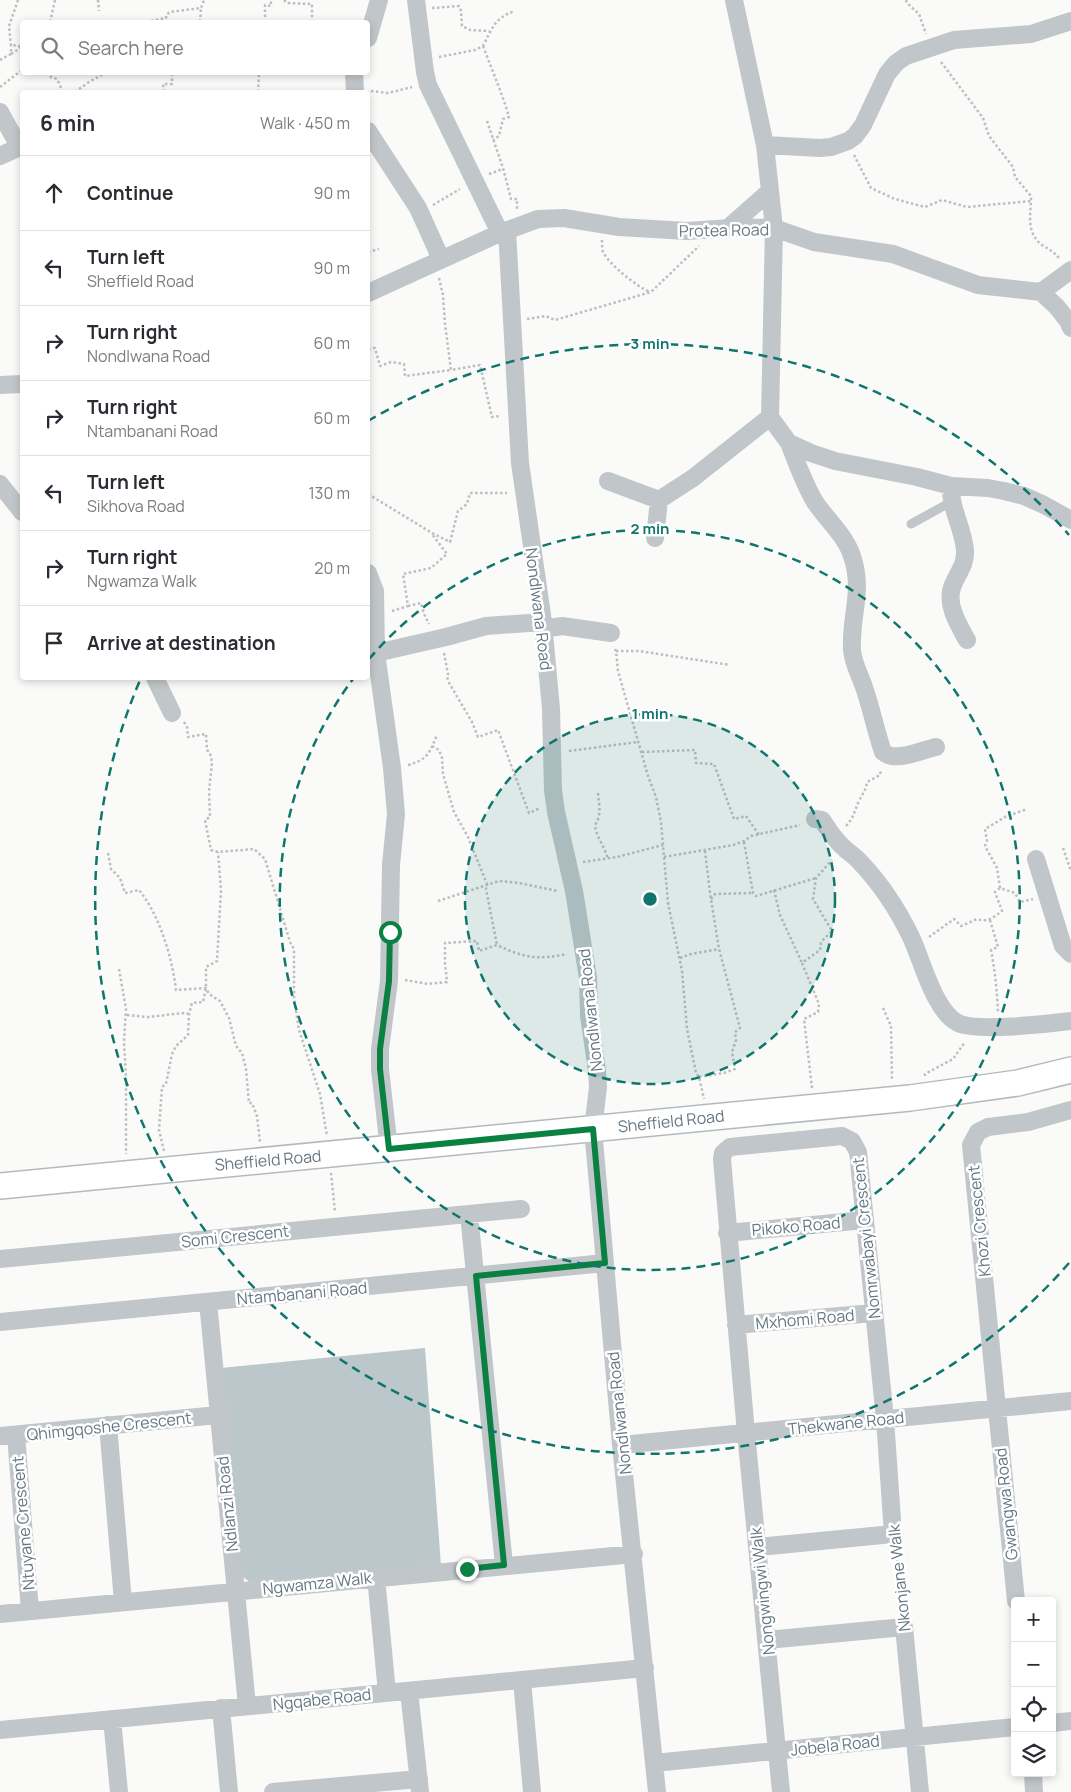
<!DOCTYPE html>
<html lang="en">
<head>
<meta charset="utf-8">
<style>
	body { margin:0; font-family:Manrope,sans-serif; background:#f7f7f7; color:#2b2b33 }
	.controls { position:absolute; right:15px; bottom:15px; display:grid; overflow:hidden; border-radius:5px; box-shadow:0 2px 8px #0003 }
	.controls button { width:45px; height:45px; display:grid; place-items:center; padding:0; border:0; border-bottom:1px solid #e1e1e2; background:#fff; color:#2b2b33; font:25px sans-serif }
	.stop { position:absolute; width:15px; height:15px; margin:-11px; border:4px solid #0b8043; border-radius:50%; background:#fff }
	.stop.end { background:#0b8043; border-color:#fff; box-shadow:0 1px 5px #0008 }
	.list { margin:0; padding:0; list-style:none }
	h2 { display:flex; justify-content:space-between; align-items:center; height:65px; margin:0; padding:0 20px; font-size:21px }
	h2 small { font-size:16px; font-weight:400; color:#7c7c81 }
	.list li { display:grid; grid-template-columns:32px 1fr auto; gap:15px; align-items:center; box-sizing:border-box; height:75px; padding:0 20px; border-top:1px solid #e1e1e2 }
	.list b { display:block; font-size:19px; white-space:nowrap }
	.list p { margin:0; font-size:16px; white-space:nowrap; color:#7c7c81 }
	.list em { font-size:16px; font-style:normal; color:#7c7c81 }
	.icon { flex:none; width:28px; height:28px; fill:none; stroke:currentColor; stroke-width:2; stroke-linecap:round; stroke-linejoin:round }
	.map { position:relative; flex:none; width:1071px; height:1792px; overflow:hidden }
	.search { position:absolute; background:#fff; box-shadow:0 2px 8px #0003; left:20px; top:20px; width:350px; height:55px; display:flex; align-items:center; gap:12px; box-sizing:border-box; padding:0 18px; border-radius:5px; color:#7c7c81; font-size:19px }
	.panel { position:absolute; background:#fff; box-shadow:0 2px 8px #0003; left:20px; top:90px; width:350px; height:590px; border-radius:5px }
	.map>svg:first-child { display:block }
</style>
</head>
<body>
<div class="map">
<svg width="1071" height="1792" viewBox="0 0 1071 1792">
	<rect width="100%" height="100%" fill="#fafaf8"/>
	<path fill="#bbc7cb" d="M425,1348L441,1566L253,1585L241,1575L221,1368Z"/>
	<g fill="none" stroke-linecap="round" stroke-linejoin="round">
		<defs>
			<path id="secondary" d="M0,1186L910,1098L1018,1083L1071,1070"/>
		</defs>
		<use href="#secondary" stroke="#b3babe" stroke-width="28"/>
		<path stroke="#bbbfc2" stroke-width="2.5" stroke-dasharray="2.5 2.5" stroke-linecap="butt" d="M18,0L9,26L11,46L17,45L22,48
			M98,0L99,11
			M284,0L287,3L312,4V22
			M906,0L907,3L919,14L926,34
			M432,8L459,6L461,11L462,26L470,30L489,31
			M265,17V5L271,6V0
			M50,22L55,0
			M146,22L166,18V15L170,12L201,8L204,0
			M200,22L201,8
			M483,46C492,70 502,93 509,117L503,119L499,136L493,140
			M11,54L22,47
			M439,57L475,50L483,46C492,29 494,18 515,11
			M0,60L11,54V46
			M941,62L983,118L989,136L1013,167L1015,177L1031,196V201
			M47,72L51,77L57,79L63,92
			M0,87L22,70
			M371,91L388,93L412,87
			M75,92L89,82L107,72
			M164,92L163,84H172V72
			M258,92L259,72
			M487,121L503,168L511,199H517V210
			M854,155L871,188L895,199L925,207L942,200L967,207L1031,201C1030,217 1027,234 1042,245C1050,250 1053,251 1060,259
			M489,174L503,169
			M433,205L460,189
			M602,240C602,244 602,248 603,252C609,264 637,287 650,292
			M368,252L379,249
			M439,278L443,295L445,324L451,370L480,365L492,417L501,416
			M527,319L546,316L555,320L651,292L699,246
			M368,349L375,348L380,366L391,362L404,364L405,376L451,370
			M368,494L432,533L450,542L458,511L467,504L470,493H507
			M408,606L421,603L424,614L429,624
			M392,611L408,606L403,574L431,568L447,554L432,534
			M615,649L616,651L618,671L648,776L656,797L661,822L668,903L682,971L687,1029L696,1073L699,1077L704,1099
			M616,651H639L730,665
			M444,653L448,674L447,676L448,681L472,722L478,737L498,730L529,813L540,808
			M184,722L187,727L188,737L206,734L207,750L210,753L212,762L209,791L210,817L205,820L211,850L218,852L254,849L265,859L290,942L294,949V998L299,1030L320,1094L327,1136
			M432,746L439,750L442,758L443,774L454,812L468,837L487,884L486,889L497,945
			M569,751L638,742
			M642,752L695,750L696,763L714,764L734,819L746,816L759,835
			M408,765C428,759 429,754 437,735
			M598,793C599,805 602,814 595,825C596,837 605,847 608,859
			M846,826C855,816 854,811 859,801C863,793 866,790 867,782L880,775L881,770
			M744,842L753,893L756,896L816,878
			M1063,848L1071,871
			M108,853L111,869L120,878L125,893L139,890C160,916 172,957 176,990L206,988L209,994L220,1001L229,1018L236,1046L242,1053L246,1069L249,1103H252L257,1116L260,1142
			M664,857L733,845L744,841L751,836L800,825
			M583,862L617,857L663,845
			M1000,888L997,868L985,846L987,841L985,829L1005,817L1027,809
			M774,890L780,915L802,963
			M711,899L715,894L753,893
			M438,901L499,881L519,883L558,891
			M990,920L998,947L991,950C995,971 997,991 998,1012
			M929,937L954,919L961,926L977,919C988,923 994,917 1002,911L995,892L1000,888L1015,893L1020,902L1033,899
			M680,958L691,954L719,949
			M119,969L126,1009L124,1041L126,1079V1154
			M405,980L428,984L447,982L445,963V943L477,941L479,951L497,945C524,958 537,960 567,954
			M883,1008L891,1026L892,1080
			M127,1015L148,1017L183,1013L189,1014
			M925,1076V1074L953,1059L965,1042
			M699,1077L724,1073L735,1069L732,1052L736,1040L735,1032L740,1028L719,949L710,893L705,851
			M812,1088L804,1019L818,1012L819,1004L802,963L820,950L821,942L832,931L813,899L816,878L832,860
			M164,1151L159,1130L162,1087L166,1084L172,1054L176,1046L188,1035L189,1014L192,1003L203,1002L206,988V967L217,961L221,890L218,852
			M331,1173L335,1212
			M896,1550L903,1612"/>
		<path stroke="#c1c6ca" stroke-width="9" d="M911,524L951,502"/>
		<path stroke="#c1c6ca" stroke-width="18" d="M416,0L425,72L428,85L500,233
			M734,0L765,145L774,228L770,417L789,443L811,453L835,461L917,477L951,486L988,488L1004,491L1024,496L1044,505L1071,520
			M368,38L379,0
			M354,72L355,92
			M0,112L20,148
			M368,131L418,208L441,259
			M765,145L820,148L831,147L848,141L855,136L863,125L887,74L896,63L906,56L954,40L1031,34L1071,21
			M0,156L22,146
			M728,228L770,191
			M507,230L520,463L543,622L551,709L553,790L556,812L574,891L588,978L589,1016L597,1071L598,1087L593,1129L601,1218L621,1445L657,1792
			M1041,292L1071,270
			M368,293L500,233L538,219L564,218L619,227L687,231L746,227L774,228L814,242L893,254L978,285L1041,292L1057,307L1068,321L1071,328
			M0,385L22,384
			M789,443C797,463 804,484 815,502C827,520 845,535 852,556C864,591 850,616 852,650C853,664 861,677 865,690C872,711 876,732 883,752C896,763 921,750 936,747
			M608,481L659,500
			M0,484L22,512
			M951,486C950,509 963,527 965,550C966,565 958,572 953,585C945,603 958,624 967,640
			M659,500L693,478L770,417
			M655,538L659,500
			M368,573L375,591L376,653L392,768L396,814L391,865L389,981L380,1049V1069L389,1149
			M543,629L562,626L611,633
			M376,653L446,637L486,626L543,622
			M155,678L172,713
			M815,819L822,820C828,829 834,839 843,847C848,852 855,856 860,862C881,884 898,910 911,937C922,960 934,1011 958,1023C976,1032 1048,1024 1071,1021
			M1036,859L1063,946L1071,954
			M469,1214L504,1565
			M727,1233L865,1220
			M0,1259L521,1209
			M208,1302L247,1706
			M0,1322L605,1263
			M736,1325L874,1313
			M108,1425L123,1602
			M16,1435L30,1611
			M0,1436L218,1415
			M621,1445L1071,1401
			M758,1547L893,1534L885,1419L858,1152L852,1141L842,1136L730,1147L723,1153L722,1159L746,1433L781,1792
			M376,1577L387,1693
			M1016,1601L971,1145L978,1132L988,1127L1028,1122L1071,1110
			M0,1614L634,1554
			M767,1640L904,1627L920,1792
			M522,1680L532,1792
			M409,1691L420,1792
			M221,1708L229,1792
			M112,1719L119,1792
			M1052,1723L1071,1721
			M0,1730L645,1668
			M654,1763L1015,1727
			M1033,1773L1034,1792
			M273,1792L419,1779"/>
		<use href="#secondary" stroke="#fff" stroke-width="25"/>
	</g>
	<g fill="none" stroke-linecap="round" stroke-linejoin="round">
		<path stroke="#0b8043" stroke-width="6" d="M390,932L389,981L380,1049V1069L389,1149L593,1129L605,1263L476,1276L504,1565L467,1569"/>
	</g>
	<circle cx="650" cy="899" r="185" fill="#0f766e" fill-opacity=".12"/>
	<g fill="none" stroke="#0f766e" stroke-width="2.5" stroke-dasharray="9 6">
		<circle cx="650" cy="899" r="185"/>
		<path d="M369 659A370 370 0 1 1 353 679"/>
		<path d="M1069 1263A555 555 0 0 1 141 678M368 421A555 555 0 0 1 1069 535"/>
	</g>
	<g text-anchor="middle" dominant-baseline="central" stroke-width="5" stroke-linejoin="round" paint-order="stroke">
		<g font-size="16" fill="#657782" stroke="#fff">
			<text transform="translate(724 230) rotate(-1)">Protea Road</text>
			<text transform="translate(539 609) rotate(83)">Nondlwana Road</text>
			<text transform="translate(590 1010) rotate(-96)">Nondlwana Road</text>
			<text transform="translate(671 1121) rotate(-6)">Sheffield Road</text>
			<text transform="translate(268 1160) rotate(-5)">Sheffield Road</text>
			<text transform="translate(979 1221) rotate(-96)">Khozi Crescent</text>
			<text transform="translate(796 1226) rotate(-5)">Pikoko Road</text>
			<text transform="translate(235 1236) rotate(-6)">Somi Crescent</text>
			<text transform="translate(866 1238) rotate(-96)">Nomrwabayi Crescent</text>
			<text transform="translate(302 1293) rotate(-5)">Ntambanani Road</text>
			<text transform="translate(805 1319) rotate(-5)">Mxhomi Road</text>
			<text transform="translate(619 1413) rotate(-96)">Nondlwana Road</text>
			<text transform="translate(846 1423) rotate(-6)">Thekwane Road</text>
			<text transform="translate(109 1426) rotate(-6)">Qhimgqoshe Crescent</text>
			<text transform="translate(227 1504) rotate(-96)">Ndlanzi Road</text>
			<text transform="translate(1006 1504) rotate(-96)">Gwangwa Road</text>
			<text transform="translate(23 1523) rotate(-95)">Ntuyane Crescent</text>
			<text transform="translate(899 1578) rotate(-96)">Nkonjane Walk</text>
			<text transform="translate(317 1583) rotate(-6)">Ngwamza Walk</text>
			<text transform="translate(762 1591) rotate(-96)">Nongwingwi Walk</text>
			<text transform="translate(322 1699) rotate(-6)">Ngqabe Road</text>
			<text transform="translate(835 1745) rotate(-6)">Jobela Road</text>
		</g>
	</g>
	<circle cx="650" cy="899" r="8" fill="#0f766e" stroke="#fff" stroke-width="2.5"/>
	<g font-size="15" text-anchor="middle" font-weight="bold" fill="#0f766e" stroke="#fff" stroke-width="5" stroke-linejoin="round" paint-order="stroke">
		<text x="650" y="349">3 min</text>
		<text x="650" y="534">2 min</text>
		<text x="650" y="719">1 min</text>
	</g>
</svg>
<div class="controls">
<button>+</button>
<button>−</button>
<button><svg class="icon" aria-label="locate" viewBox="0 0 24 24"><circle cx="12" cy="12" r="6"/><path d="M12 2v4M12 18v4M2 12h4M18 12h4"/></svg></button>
<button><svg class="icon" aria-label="layers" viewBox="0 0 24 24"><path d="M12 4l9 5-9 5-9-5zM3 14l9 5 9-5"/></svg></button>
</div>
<div class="stop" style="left:390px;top:932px"></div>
<div class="stop end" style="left:467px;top:1569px"></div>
<div class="search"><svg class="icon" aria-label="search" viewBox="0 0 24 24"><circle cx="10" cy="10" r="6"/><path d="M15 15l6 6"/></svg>Search here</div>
<section class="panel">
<h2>6 min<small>Walk · 450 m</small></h2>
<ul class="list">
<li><svg class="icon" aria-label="ahead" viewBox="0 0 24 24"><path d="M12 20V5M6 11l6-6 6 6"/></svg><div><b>Continue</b></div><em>90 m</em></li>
<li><svg class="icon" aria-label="left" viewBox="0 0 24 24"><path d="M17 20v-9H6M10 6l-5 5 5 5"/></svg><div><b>Turn left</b><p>Sheffield Road</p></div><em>90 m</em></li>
<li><svg class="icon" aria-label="right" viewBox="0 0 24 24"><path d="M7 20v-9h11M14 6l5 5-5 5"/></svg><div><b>Turn right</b><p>Nondlwana Road</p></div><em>60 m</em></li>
<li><svg class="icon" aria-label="right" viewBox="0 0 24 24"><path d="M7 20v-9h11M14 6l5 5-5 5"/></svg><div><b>Turn right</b><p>Ntambanani Road</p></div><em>60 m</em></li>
<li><svg class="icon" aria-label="left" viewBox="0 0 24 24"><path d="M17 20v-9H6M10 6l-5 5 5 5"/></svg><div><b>Turn left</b><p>Sikhova Road</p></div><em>130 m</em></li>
<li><svg class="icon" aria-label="right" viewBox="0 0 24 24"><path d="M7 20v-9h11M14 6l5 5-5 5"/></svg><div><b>Turn right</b><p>Ngwamza Walk</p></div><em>20 m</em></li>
<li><svg class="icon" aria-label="arrive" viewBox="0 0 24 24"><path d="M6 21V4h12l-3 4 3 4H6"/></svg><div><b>Arrive at destination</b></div></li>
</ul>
</section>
</div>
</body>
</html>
